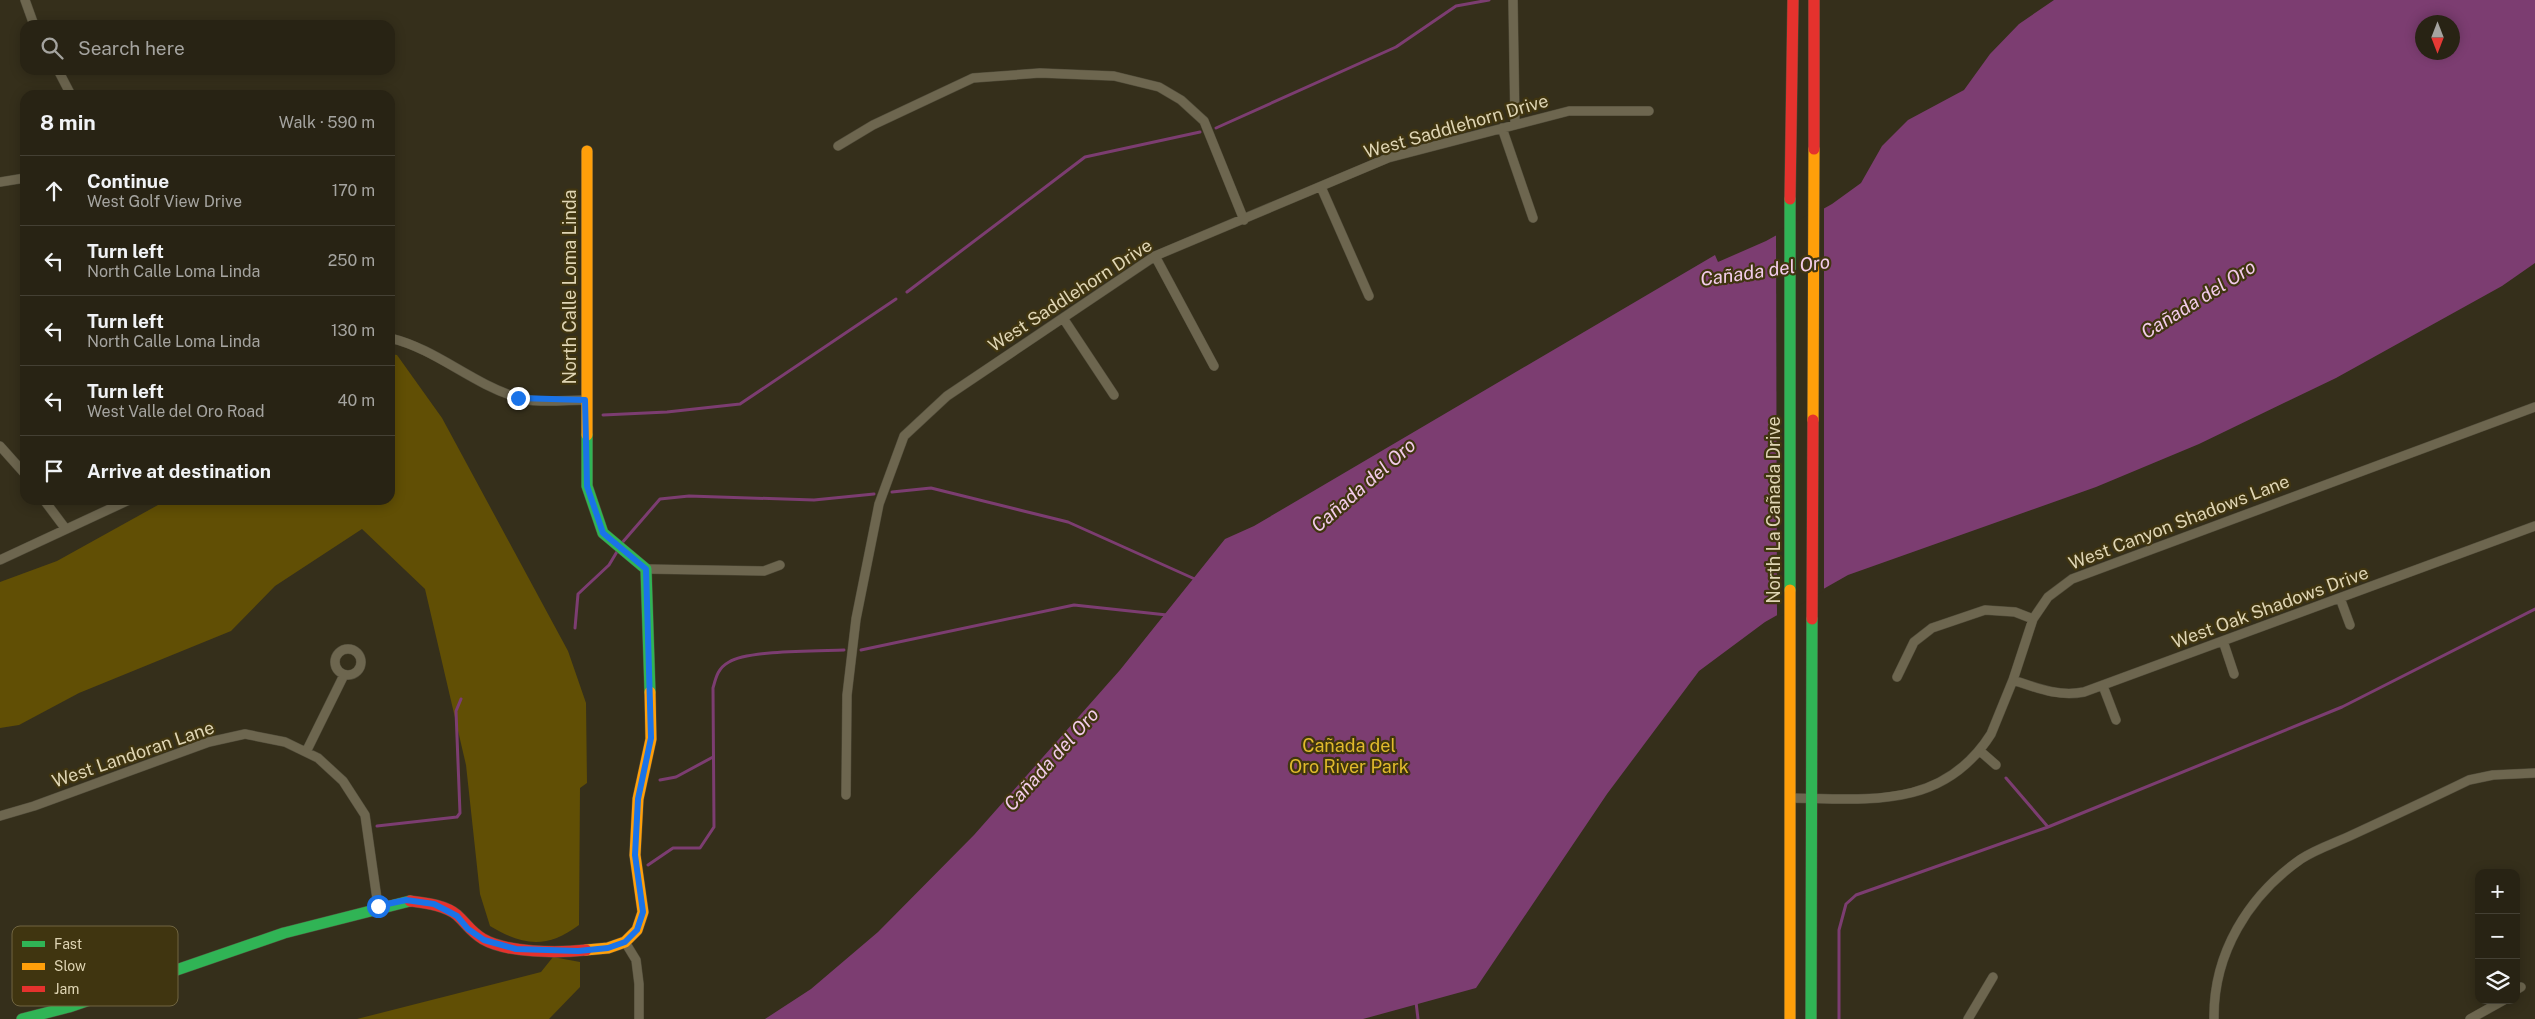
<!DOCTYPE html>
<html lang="en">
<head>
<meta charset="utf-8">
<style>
	body { margin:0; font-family:"Public Sans",sans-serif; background:#302b1d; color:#f1f3f6 }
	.controls { position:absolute; right:15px; bottom:15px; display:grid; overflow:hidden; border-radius:10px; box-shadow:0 2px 12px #0003 }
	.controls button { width:45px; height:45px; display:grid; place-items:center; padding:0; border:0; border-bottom:1px solid #444034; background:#282314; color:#f1f3f6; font:25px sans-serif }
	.compass { position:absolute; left:2415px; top:15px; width:45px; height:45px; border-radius:50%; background:#282314; box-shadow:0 2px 12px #0003; rotate:180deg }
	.stop { position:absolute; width:15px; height:15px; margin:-11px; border:4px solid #1a73e8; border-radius:50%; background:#fff }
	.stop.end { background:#1a73e8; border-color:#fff; box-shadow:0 1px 5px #0008 }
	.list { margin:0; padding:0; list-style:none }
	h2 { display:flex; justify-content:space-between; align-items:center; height:65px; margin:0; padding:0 20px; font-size:21px }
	h2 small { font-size:16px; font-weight:400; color:#a5a4a0 }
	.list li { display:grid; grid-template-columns:32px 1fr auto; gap:15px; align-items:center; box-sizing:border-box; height:70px; padding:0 20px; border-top:1px solid #444034 }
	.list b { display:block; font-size:19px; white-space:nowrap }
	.list p { margin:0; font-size:16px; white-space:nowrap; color:#a5a4a0 }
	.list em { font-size:16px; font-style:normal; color:#a5a4a0 }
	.icon { flex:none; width:28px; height:28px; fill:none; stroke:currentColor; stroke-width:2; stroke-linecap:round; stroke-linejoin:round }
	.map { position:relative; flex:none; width:2535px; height:1019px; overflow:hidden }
	.search { position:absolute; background:#282314; box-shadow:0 2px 12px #0003; left:20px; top:20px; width:375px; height:55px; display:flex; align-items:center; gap:12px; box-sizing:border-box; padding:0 18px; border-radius:15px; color:#a5a4a0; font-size:19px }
	.panel { position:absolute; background:#282314; box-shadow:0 2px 12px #0003; left:20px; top:90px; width:375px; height:415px; border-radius:15px }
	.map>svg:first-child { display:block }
</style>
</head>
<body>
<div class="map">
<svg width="2535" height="1019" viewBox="0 0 2535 1019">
	<rect width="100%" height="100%" fill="#352f1b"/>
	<path fill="#614f05" d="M390,354L397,355L442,418L568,651L586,703L587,783L580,788L579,925C547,949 523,946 490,926L480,894L466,765L425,589L362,529L275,586L231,631L79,693L19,725L0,728V582L57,561L167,500H390Z
		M553,957L580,962V987L549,1019H357L541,972Z"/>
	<path fill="#7c3d71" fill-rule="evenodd" d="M2054,0H2535V263L2502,286L2336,378L2199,444L2096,487L1848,575L1765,622L1699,671L1607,794L1476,988L1363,1019H765L811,989L878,932L974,835L1120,670L1225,539L1254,526L1715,255L1718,262L1766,241L1832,204L1861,183L1882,146L1908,120L1964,90L1990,54L2019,24ZM2422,22H2452V52H2422Z"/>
	<path fill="#352f1b" d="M1824,206V591L1777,618L1776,232Z"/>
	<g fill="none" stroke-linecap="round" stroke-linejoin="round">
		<path stroke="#7c3d71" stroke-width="3" d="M1216,128L1396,47L1456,6L1489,0
			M907,292L1085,157L1200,132
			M603,415L667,412L740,404L896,299
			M892,492L931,488L1068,522L1197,580
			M621,544L660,499L689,496L814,500L874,494
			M575,628L578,594L609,565L618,550
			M861,650L1074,605L1167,615
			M2006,778L2048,827
			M660,780L676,777L713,757
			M377,826L457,817L460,813L456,711L461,699
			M648,865L673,848H700L714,827L713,688C716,677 718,668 729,662C748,650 819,651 844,650
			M1416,1002L1418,1019
			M1839,1019V930L1846,904L1856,895L2048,827L2342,707L2535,609"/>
		<defs>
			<path id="street" d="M25,0L34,25
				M1513,0L1515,124
				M58,70L71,95
				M1502,128L1533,218
				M838,146L873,125L973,78L1040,73L1114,76L1159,87L1181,100L1204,121L1244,220
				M0,182L25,178
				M1321,187L1369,296
				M1155,256L1214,366
				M1063,318L1114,395
				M390,338C436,349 471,383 516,397C534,404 566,400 585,400
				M0,446L25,474
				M44,500L65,528
				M0,560L129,500
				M646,569L764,571L780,565
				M2340,598L2350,625
				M2223,641L2234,674
				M335 662a13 13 0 1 1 26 0a13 13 0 1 1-26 0Z
				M1897,677L1914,642L1932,628L1985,610L2015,612L2033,619
				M2013,680C2037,688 2058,697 2084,692L2535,526
				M2103,686L2116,720
				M1980,751L1996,765
				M306,752L344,675
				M846,795L847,695L856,619L879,504L904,436L947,396L1155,256L1388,158L1569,111H1649
				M1790,798C1868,799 1943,810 1991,734L2013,680L2033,619L2048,597L2072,579L2535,407
				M0,816L34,806L209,742L245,734L285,742L318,758L343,781L365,815L378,906
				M625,942L636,960L639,984V1019
				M2516,990L2521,987
				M1968,1019L1993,977
				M2214,1019C2213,954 2248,896 2301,859C2316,849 2335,843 2352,835C2391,817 2430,799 2469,780L2493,775L2535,773
				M2470,1019L2504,1000"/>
			<path id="fast" d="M1790,199V590
				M587,435V486L603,533L646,569L650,692
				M22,1019L69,1007L284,933L410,901
				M1811,1019L1812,619"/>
			<path id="slow" d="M587,151V435
				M1813,420L1814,149
				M1790,590V1019
				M586,950L608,948L625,942L637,930L643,912L635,855L638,799L651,739L650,692"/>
			<path id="jam" d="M1814,149V0
				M1790,199L1793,0
				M1812,619L1813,420
				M410,901C425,903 445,905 457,915C467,924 470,931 483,939C507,953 558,953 586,950"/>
		</defs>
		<use href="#street" stroke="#524d3b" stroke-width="10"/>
		<use href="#fast" stroke="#524d3b" stroke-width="12"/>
		<use href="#slow" stroke="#524d3b" stroke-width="12"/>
		<use href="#jam" stroke="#524d3b" stroke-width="12"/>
		<use href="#street" stroke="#6d664f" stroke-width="9"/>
		<use href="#fast" stroke="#30b455" stroke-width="11"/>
		<use href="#slow" stroke="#ff9f0a" stroke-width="11"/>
		<use href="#jam" stroke="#e5322d" stroke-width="11"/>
	</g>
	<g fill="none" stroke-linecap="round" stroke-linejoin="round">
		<path stroke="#1a73e8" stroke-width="6" d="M378,906L406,900L434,904L457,916L468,929L484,940L516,949L578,951L608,948L625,942L637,930L643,912L635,855L638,799L651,738L646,569L603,533L587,486L585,400L518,398"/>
	</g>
	<g text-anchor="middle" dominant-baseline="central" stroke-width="4.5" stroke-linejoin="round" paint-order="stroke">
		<g font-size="18" fill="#dfd5b4" stroke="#403510">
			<text transform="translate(1456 126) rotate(-16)">West Saddlehorn Drive</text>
			<text transform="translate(569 287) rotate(-90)">North Calle Loma Linda</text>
			<text transform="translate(1070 295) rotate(-33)">West Saddlehorn Drive</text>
			<text transform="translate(1773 510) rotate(-90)">North La Cañada Drive</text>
			<text transform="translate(2179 522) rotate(-21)">West Canyon Shadows Lane</text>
			<text transform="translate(2270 607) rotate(-20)">West Oak Shadows Drive</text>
			<text transform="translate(133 754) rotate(-19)">West Landoran Lane</text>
		</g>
		<g font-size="18" fill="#e0ba2c" stroke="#403510">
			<text x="1349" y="745">Cañada del<tspan x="1349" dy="21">Oro River Park</tspan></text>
		</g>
		<g font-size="19" font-style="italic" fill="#f3cceb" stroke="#403510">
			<text transform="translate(1765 270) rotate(-8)">Cañada del Oro</text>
			<text transform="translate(2198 299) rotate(-32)">Cañada del Oro</text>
			<text transform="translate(1363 485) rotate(-41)">Cañada del Oro</text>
			<text transform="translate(1051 759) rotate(-48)">Cañada del Oro</text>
		</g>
	</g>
	<rect x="12" y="926" width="166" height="80" rx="8" fill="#403510" stroke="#706541" stroke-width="1"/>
	<rect x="22" y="941" width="23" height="6" fill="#30b455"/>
	<rect x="22" y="963" width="23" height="7" fill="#ff9f0a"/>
	<rect x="22" y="986" width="23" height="6" fill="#e5322d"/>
	<g font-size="14" fill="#dfd5b4">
		<text x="54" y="949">Fast</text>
		<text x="54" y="971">Slow</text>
		<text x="54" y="994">Jam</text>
	</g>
</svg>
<div class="controls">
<button>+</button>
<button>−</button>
<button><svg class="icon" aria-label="layers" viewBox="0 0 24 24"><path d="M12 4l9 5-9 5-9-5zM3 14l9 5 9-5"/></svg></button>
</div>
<svg class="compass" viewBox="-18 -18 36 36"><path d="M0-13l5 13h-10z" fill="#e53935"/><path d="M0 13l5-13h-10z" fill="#a5a4a0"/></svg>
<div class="stop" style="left:378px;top:906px"></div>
<div class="stop end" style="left:518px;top:398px"></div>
<div class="search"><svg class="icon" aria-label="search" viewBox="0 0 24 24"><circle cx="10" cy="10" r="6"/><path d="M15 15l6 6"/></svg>Search here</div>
<section class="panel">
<h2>8 min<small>Walk · 590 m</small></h2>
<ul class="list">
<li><svg class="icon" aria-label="ahead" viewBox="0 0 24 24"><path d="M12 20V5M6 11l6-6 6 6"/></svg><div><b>Continue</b><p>West Golf View Drive</p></div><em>170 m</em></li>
<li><svg class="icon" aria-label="left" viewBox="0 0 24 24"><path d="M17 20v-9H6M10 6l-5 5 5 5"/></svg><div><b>Turn left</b><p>North Calle Loma Linda</p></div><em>250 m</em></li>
<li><svg class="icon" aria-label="left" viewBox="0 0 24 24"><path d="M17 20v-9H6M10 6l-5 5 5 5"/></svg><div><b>Turn left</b><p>North Calle Loma Linda</p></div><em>130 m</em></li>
<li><svg class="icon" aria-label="left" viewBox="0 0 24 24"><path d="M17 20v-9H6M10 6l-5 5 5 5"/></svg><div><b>Turn left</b><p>West Valle del Oro Road</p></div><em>40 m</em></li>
<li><svg class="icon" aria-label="arrive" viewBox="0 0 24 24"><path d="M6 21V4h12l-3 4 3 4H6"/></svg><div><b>Arrive at destination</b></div></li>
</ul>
</section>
</div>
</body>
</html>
